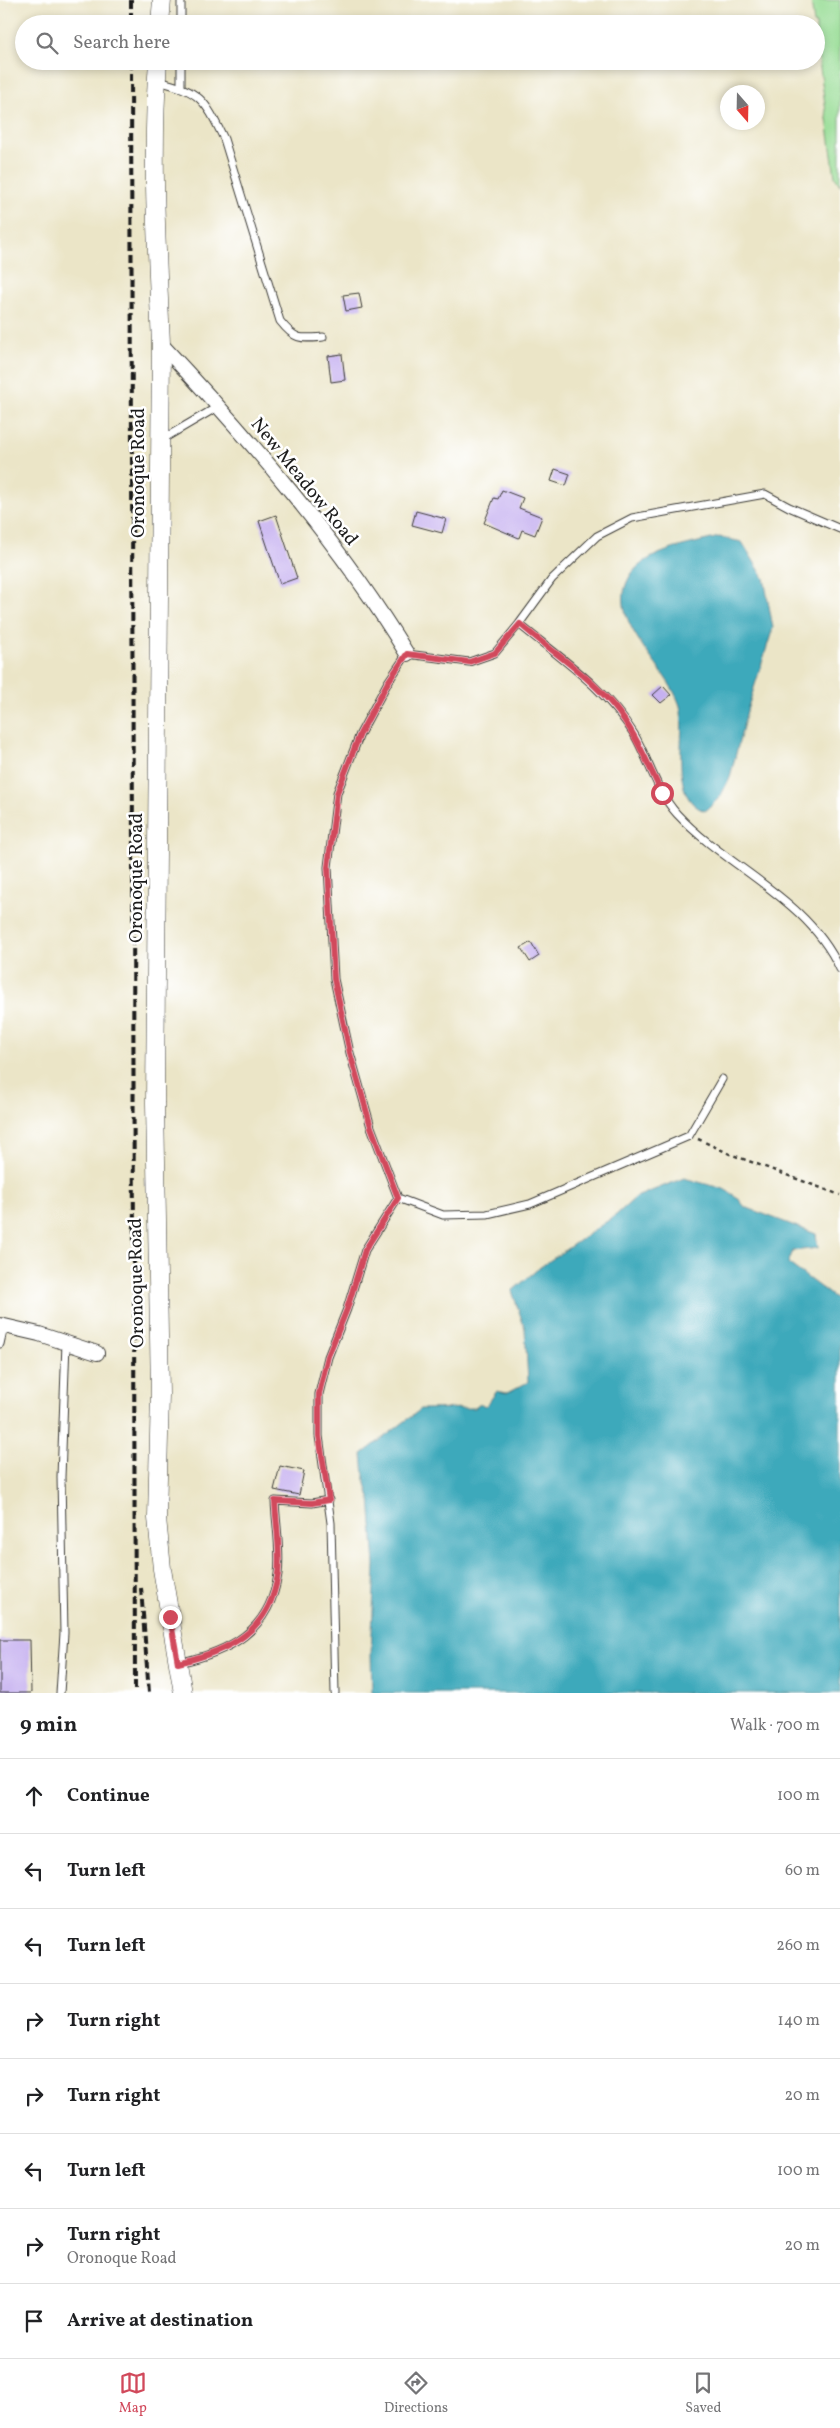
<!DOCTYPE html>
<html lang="en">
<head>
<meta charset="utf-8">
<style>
	body { margin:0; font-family:Vollkorn,serif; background:#f6f6f6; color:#202124 }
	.compass { position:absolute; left:720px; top:85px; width:45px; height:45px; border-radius:50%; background:#fff; box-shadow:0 2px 8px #0003; rotate:160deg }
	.stop { position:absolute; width:15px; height:15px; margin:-11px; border:4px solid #d1495b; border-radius:50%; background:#fff }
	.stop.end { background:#d1495b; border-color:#fff; box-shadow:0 1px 5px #0008 }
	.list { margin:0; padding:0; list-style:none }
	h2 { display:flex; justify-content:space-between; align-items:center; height:65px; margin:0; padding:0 20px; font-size:21px }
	h2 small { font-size:16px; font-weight:400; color:#757577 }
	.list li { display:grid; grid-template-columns:32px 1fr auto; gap:15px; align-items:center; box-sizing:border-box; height:75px; padding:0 20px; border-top:1px solid #e0e0e0 }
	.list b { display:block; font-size:19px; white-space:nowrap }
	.list p { margin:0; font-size:16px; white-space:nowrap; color:#757577 }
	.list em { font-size:16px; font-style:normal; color:#757577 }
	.icon { flex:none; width:28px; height:28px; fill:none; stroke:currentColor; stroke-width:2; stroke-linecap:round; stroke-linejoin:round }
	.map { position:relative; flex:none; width:840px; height:1693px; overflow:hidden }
	.search { position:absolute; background:#fff; box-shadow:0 2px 8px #0003; left:15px; right:15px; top:15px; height:55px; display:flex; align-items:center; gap:12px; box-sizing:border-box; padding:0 18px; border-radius:28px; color:#757577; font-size:19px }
	.sheet { height:665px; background:#fff }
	nav { display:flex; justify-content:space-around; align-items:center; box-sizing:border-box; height:70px; border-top:1px solid #e0e0e0; background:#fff; font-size:14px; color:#757577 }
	nav a { display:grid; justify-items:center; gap:2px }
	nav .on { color:#d1495b }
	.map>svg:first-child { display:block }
</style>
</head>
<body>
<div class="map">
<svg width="840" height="1693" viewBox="0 0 840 1693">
	<rect width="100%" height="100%" fill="#fff"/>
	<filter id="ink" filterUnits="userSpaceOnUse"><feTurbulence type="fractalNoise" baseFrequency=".02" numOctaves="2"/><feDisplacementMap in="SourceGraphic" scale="10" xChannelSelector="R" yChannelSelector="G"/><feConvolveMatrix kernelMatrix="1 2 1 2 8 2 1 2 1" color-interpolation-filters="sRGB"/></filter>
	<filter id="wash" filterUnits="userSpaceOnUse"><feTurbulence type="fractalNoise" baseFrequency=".0096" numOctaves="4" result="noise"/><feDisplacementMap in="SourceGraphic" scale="20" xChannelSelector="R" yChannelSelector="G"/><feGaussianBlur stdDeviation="1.12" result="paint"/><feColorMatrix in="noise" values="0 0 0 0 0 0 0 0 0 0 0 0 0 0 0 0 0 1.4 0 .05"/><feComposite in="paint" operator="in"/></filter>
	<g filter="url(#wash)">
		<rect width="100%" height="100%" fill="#ebe5c7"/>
		<path fill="#99dd96" stroke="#5a7c59" d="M811,0H840V185L835,177L816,39V24H814Z"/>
		<path fill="#3ca9bb" stroke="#2c626c" d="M719,537L742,542L764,578L773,628L748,707L730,777L720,797L710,807L705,811C667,799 687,733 680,706C668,667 609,625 627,582C639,551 690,545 719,537Z
			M684,1178L724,1189L737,1197L745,1207L816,1234L818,1248L793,1251L788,1263L840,1302V1693H372L371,1654L375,1565L370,1498L364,1476L362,1454L421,1409L475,1408L480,1404L486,1406L497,1391L507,1393L528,1382L525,1329L512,1291L539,1268L616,1215L636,1197Z"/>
		<g id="blocks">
			<path fill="#c6b1f0" d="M359,293L362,308L346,311L343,295Z
				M342,354L345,380L331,382L328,356Z
				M555,469L570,474L566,486L551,481Z
				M502,490L523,498L519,508L542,517L535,535L522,530L519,538L484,523L494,498L498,499Z
				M416,511L446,519L442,533L412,525Z
				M276,515L297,578L280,584L259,521Z
				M663,686L671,695L661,703L653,695Z
				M531,942L539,956L530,962L521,948Z
				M280,1466L304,1471L299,1495L274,1490Z
				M0,1640H30L31,1693H0Z"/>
		</g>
	</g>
	<g filter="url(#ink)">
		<use href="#blocks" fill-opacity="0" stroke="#3b3a36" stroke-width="1"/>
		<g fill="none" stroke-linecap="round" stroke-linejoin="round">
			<defs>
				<path id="service" d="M181,24V0
					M157,81C201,91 205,100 224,139L280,321C295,340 300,339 323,337
					M181,88V61
					M161,440L219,406
					M519,624C560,658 606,688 634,734C649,760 656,791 677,814C727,868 808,898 840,969
					M722,1079L689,1136L530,1204L487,1214L443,1215L398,1198L371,1127L350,1053L334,979L328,867L337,793L360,734L388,682L407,654L469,662L495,653L519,624L552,579L597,536L632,518L765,494L789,507L840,529
					M0,1344L4,1326
					M178,1663C229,1652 270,1632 278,1574C281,1551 276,1525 275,1501L312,1503L329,1500
					M60,1693L64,1633L61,1477L66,1343
					M335,1693L331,1523L319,1436V1394L328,1357L347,1309L365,1250L398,1198"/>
				<path id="minor" d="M161,344C250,439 339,542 407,654
					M0,1325L39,1334L97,1353"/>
				<path id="tertiary" d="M160,24L162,0
					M158,61C151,155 157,250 161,344L155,1103L160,1394L157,1518L162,1569L183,1693"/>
			</defs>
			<use href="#service" stroke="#3b3a36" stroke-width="9"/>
			<use href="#minor" stroke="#3b3a36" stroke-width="16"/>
			<use href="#tertiary" stroke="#3b3a36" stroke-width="19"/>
			<path stroke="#3b3a36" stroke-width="2.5" stroke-dasharray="4 4" stroke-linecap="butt" d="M698,1139L730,1154L840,1195"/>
			<use href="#service" stroke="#fff" stroke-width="7"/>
			<use href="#minor" stroke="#fff" stroke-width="14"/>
			<use href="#tertiary" stroke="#fff" stroke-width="18"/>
			<path stroke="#1c1c1c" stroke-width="4" stroke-dasharray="8 4" stroke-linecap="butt" d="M131,0V24
				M131,61L135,1693
				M141,1588L149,1693"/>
		</g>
	</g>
	<g fill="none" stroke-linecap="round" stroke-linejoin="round" filter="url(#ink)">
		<path stroke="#d1495b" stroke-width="6" d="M170,1617L178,1663C229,1651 270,1632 278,1574C281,1551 276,1524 275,1501L312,1503L329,1500L319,1436V1394L328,1356L347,1309L365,1250L398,1198L371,1127L350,1053L334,979L328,867L337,793L360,734L388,682L407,654L469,662L495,653L520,624C551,651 587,674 613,705C635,731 647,763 662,793"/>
	</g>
	<g text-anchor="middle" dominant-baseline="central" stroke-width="5" stroke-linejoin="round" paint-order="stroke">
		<g font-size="19" fill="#1c1c1c" stroke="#fff">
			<text transform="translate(139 473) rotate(-90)">Oronoque Road</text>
			<text transform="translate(304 482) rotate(51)">New Meadow Road</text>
			<text transform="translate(137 878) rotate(-90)">Oronoque Road</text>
			<text transform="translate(137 1283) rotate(-91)">Oronoque Road</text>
		</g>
	</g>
</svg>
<svg class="compass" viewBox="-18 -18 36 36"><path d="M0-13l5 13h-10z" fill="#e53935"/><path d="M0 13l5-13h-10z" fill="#757577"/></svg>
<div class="stop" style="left:662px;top:793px"></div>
<div class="stop end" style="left:170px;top:1617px"></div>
<div class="search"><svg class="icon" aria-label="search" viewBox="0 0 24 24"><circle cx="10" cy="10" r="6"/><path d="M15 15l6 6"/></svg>Search here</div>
</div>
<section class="sheet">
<h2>9 min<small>Walk · 700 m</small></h2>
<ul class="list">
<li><svg class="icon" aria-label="ahead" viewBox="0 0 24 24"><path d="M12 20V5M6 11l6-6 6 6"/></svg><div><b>Continue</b></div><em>100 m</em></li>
<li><svg class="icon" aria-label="left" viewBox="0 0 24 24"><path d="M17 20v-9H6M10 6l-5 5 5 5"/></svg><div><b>Turn left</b></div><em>60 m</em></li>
<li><svg class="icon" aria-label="left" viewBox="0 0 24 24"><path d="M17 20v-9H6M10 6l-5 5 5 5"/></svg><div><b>Turn left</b></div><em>260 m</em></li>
<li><svg class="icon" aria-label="right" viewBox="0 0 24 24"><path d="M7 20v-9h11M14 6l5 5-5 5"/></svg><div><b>Turn right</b></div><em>140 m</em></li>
<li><svg class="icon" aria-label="right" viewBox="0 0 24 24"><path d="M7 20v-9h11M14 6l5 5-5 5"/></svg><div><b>Turn right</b></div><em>20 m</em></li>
<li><svg class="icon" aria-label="left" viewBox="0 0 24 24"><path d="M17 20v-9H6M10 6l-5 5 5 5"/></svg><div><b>Turn left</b></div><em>100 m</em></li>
<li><svg class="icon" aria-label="right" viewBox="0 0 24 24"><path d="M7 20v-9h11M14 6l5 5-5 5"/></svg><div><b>Turn right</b><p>Oronoque Road</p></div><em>20 m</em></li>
<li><svg class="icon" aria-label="arrive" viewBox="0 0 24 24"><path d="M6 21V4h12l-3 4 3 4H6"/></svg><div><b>Arrive at destination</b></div></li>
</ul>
</section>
<nav>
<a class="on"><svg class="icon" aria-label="map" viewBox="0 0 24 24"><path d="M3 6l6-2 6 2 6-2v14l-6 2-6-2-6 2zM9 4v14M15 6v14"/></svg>Map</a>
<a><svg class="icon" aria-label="directions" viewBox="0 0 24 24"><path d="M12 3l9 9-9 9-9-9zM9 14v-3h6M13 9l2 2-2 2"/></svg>Directions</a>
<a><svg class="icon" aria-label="saved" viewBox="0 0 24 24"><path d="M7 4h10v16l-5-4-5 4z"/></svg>Saved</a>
</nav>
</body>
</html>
